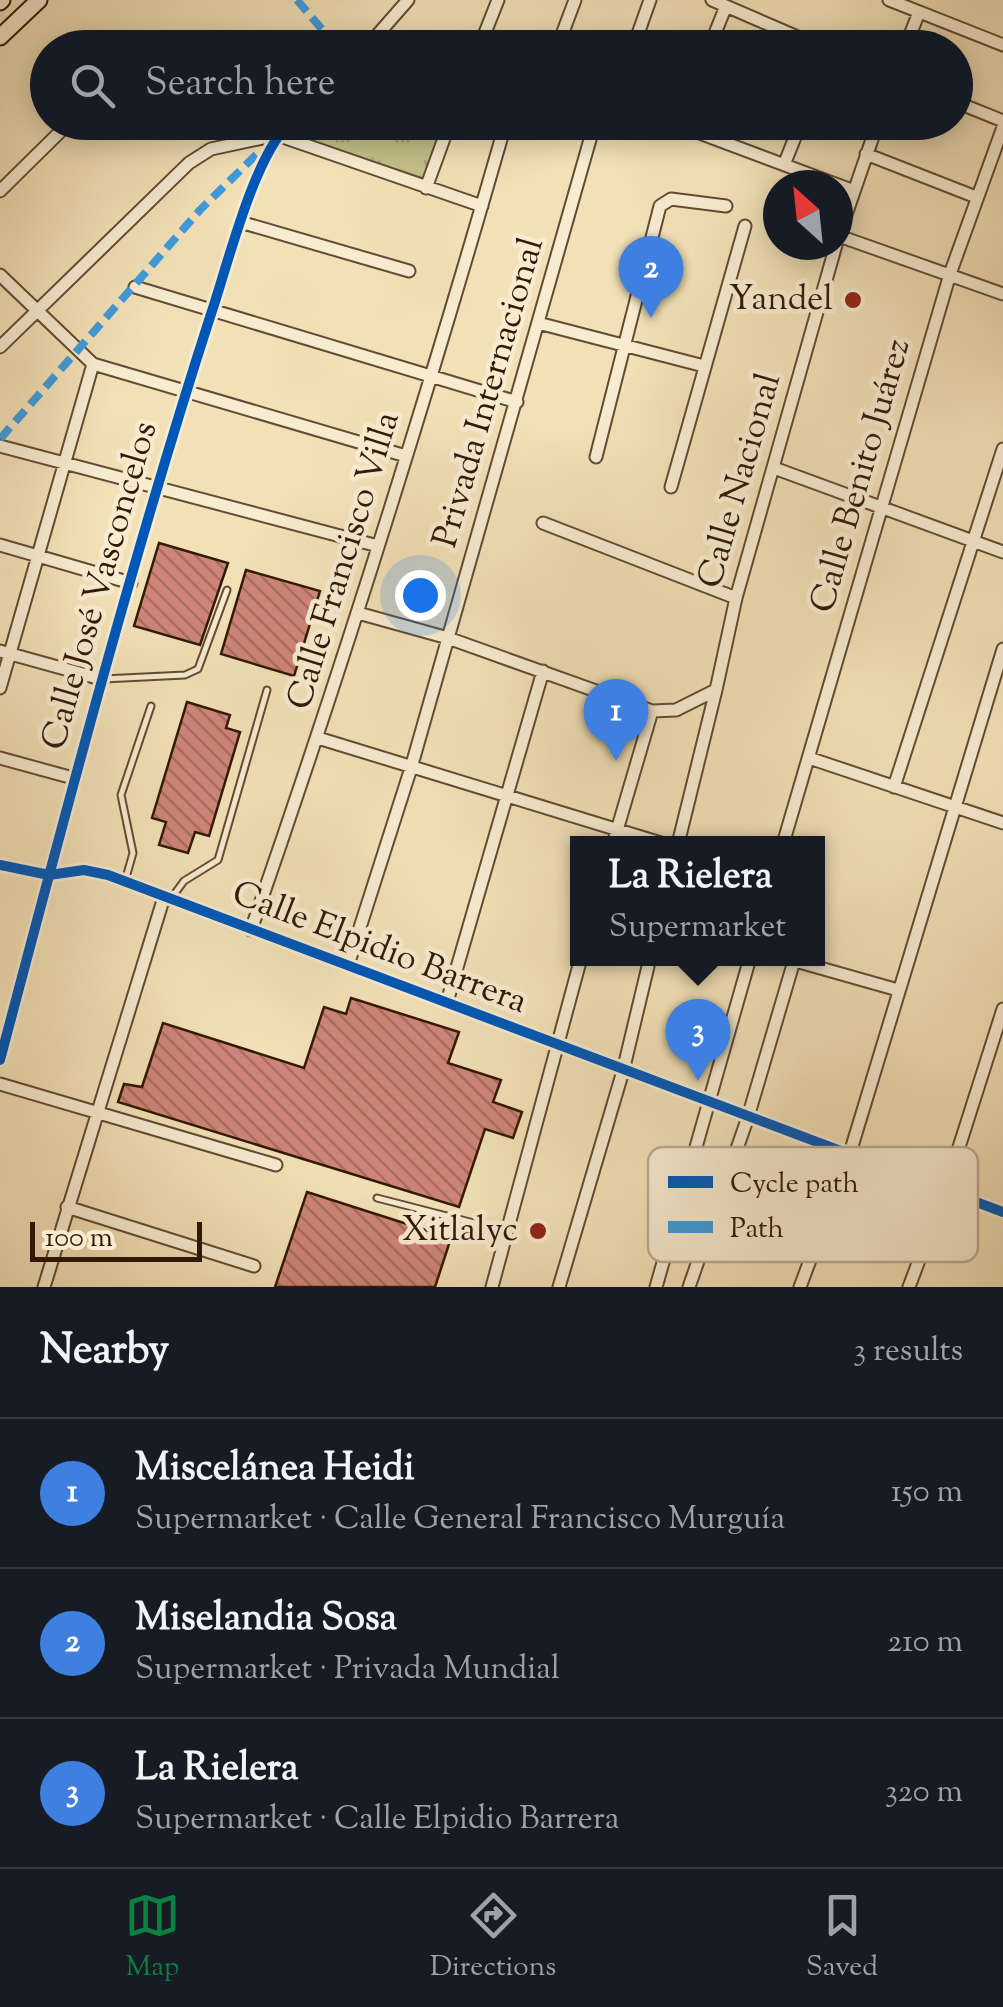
<!DOCTYPE html>
<html lang="en">
<head>
<meta charset="utf-8">
<style>
	body { margin:0; font-family:"Sorts Mill Goudy",serif; background:#242831; color:#f1f3f6 }
	.compass { position:absolute; left:763px; top:170px; width:90px; height:90px; border-radius:50%; background:#171b24; box-shadow:0 5px 25px #0003; rotate:333deg }
	.scale { position:absolute; left:30px; bottom:25px; width:172px; box-sizing:border-box; padding-left:10px; border:5px solid #321906; border-top:0; font-size:28px; line-height:35px; white-space:nowrap; color:#321906; -webkit-text-stroke:8px #f7ebd0; paint-order:stroke }
	.you { position:absolute; left:420px; top:595px; width:35px; height:35px; margin:-25px; border:8px solid #fff; border-radius:50%; background:#1a73e8; box-shadow:0 0 0 15px #1a73e833 }
	.badge { display:grid; place-items:center; width:65px; height:65px; border-radius:50%; background:#0b8043; color:#fff; font-size:32px; font-weight:700 }
	.pin { position:absolute; translate:-50% -82px; filter:drop-shadow(0 2px 5px #0008) }
	.pin::after { content:''; position:absolute; top:52px; width:35px; height:30px; background:inherit; clip-path:polygon(0 0,100% 0,50% 100%) }
	.popup { position:absolute; left:570px; top:836px; width:255px; height:130px; box-sizing:border-box; display:grid; place-content:center; border-radius:0px; background:#171b24; filter:drop-shadow(0 2px 8px #0005); font-size:32px; white-space:nowrap; color:#9ea1a6 }
	.popup b { font-size:38px; color:#f1f3f6 }
	.popup::after { content:''; position:absolute; left:50%; top:100%; margin-left:-20px; border:20px solid transparent; border-top-color:#171b24 }
	.list { margin:0; padding:0; list-style:none }
	h2 { display:flex; justify-content:space-between; align-items:center; height:130px; margin:0; padding:0 40px; font-size:42px }
	h2 small { font-size:32px; font-weight:400; color:#9ea1a6 }
	.list li { display:grid; grid-template-columns:65px 1fr auto; gap:30px; align-items:center; box-sizing:border-box; height:150px; padding:0 40px; border-top:2px solid #363941 }
	.list b { display:block; font-size:38px; white-space:nowrap }
	.list p { margin:0; font-size:32px; white-space:nowrap; color:#9ea1a6 }
	.list em { font-size:32px; font-style:normal; color:#9ea1a6 }
	.icon { flex:none; width:55px; height:55px; fill:none; stroke:currentColor; stroke-width:2; stroke-linecap:round; stroke-linejoin:round }
	.map { position:relative; flex:none; width:1003px; height:1287px; overflow:hidden }
	.search { position:absolute; background:#171b24; box-shadow:0 5px 25px #0003; left:30px; right:30px; top:30px; height:110px; display:flex; align-items:center; gap:25px; box-sizing:border-box; padding:0 35px; border-radius:55px; color:#9ea1a6; font-size:38px }
	.sheet { height:580px; background:#171b24 }
	nav { display:flex; justify-content:space-around; align-items:center; box-sizing:border-box; height:140px; border-top:2px solid #363941; background:#171b24; font-size:28px; color:#9ea1a6 }
	nav a { display:grid; justify-items:center; gap:5px }
	nav .on { color:#0b8043 }
	.map>svg:first-child { display:block }
</style>
</head>
<body>
<div class="map">
<svg width="1003" height="1287" viewBox="0 0 1003 1287">
	<defs>
		<pattern id="grass-tufts" width="24" height="20" patternUnits="userSpaceOnUse" patternTransform="scale(2.5)"><rect width="24" height="20" fill="#c3c088"/><path d="M3 7l-1-3M5 7V3M7 7l1-3M15 17l-1-3M17 17v-4M19 17l1-3" fill="none" stroke="#a8a474"/></pattern>
		<pattern id="building-back-hatch" width="6" height="6" patternUnits="userSpaceOnUse" patternTransform="scale(2.5)"><rect width="6" height="6" fill="#ce8578"/><path d="M-1 5l2 2M0 0l6 6M5-1l2 2" fill="none" stroke="#a86c60"/></pattern>
	</defs>
	<rect width="100%" height="100%" fill="#f2e0b6"/>
	<filter id="stains"><feTurbulence type="fractalNoise" baseFrequency=".002" numOctaves="4"/><feColorMatrix values="0 0 0 0 .2 0 0 0 0 .09 0 0 0 0 .02 0 0 0 .5 -.17"/></filter>
	<radialGradient id="worn" r=".72"><stop offset=".6" stop-color="#630" stop-opacity="0"/><stop offset="1" stop-color="#630" stop-opacity=".3"/></radialGradient>
	<path fill="url(#grass-tufts)" stroke="#7a6c47" stroke-width="2.5" d="M300,123H455L430,181L289,134Z"/>
	<path fill="url(#building-back-hatch)" stroke="#321906" stroke-width="2.5" d="M159,543L228,563L200,645L134,626Z
		M246,570L320,591L294,676L221,654Z
		M187,702L230,715L226,728L240,732L209,836L195,832L188,853L159,845L166,822L152,818Z
		M351,998L459,1032L448,1063L501,1080L493,1102L522,1112L513,1138L485,1129L459,1207L118,1102L124,1084L142,1087L163,1023L304,1068L324,1007L346,1014Z
		M307,1192L451,1238L435,1287H275Z"/>
	<g fill="none" stroke-linecap="round" stroke-linejoin="round">
		<defs>
			<path id="lane" d="M103,679L185,675L198,669L227,590
				M125,881L133,853L121,795L151,706
				M173,896L184,881L218,860L267,690
				M377,1198L505,1231"/>
			<path id="street" d="M712,0L823,48
				M889,0L1003,45
				M366,48L408,0
				M479,48L498,0
				M557,48L575,0
				M633,48L650,0
				M709,48L726,6
				M905,48L919,12
				M956,102L1003,121
				M670,122L854,191
				M277,135L482,206
				M866,154L976,197
				M784,165L801,122
				M426,188L450,122
				M0,191L70,122
				M240,222L409,271
				M839,236L1003,294
				M838,238L878,122
				M0,275L93,364L406,456
				M135,287L517,402
				M538,323L704,366
				M0,347L189,163L211,149L277,135
				M0,446L378,546
				M596,457L660,206L671,199L726,206
				M774,468L1003,552
				M671,487L745,226
				M543,523L736,598
				M0,545L131,583
				M358,613L448,638L652,711L676,710L716,690L736,598L836,245
				M0,651L101,679
				M0,688L93,364
				M318,738L664,844
				M0,758L73,778
				M809,758L1003,823
				M894,787L1003,449
				M613,844L652,711
				M678,844L716,690
				M783,844L950,274L1003,127
				M0,865L49,875L84,870L108,875L1003,1212
				M251,930C344,663 428,394 506,122
				M792,960L898,990
				M348,965L411,768L595,122
				M447,1002L543,671
				M0,1060C66,811 131,562 210,317C228,265 252,160 290,122
				M0,1084L276,1165
				M67,1207L254,1266
				M44,1287L164,897
				M492,1287L581,958
				M559,1287L623,1071L650,958
				M656,1287L750,958
				M689,1287L748,1117L794,961
				M800,1287L850,1153L1003,649
				M909,1287L946,1188L1003,1009"/>
			<path id="secondary" d="M0,2L2,0
				M0,37L39,0"/>
		</defs>
		<use href="#lane" stroke="#624b32" stroke-width="9"/>
		<use href="#street" stroke="#624b32" stroke-width="15"/>
		<use href="#secondary" stroke="#321906" stroke-width="19"/>
		<use href="#lane" stroke="#f7ebd0" stroke-width="5"/>
		<use href="#street" stroke="#f7ebd0" stroke-width="11"/>
		<use href="#secondary" stroke="#f7ebd0" stroke-width="15"/>
		<path stroke="#3e9bdd" stroke-width="8" stroke-dasharray="15 8" stroke-linecap="butt" d="M297,0L338,48
			M0,439L200,210L261,150"/>
		<defs>
			<path id="cycleway" d="M0,865L49,875L84,870L108,875L1003,1212
				M0,1060C66,811 131,562 210,317C228,265 252,160 290,122"/>
		</defs>
		<use href="#cycleway" stroke="#f7ebd0" stroke-width="16"/>
		<use href="#cycleway" stroke="#0057b8" stroke-width="10"/>
	</g>
	<g fill="#8f2418" stroke="#f7ebd0" stroke-width="4">
		<circle cx="853" cy="300" r="10"/>
		<circle cx="538" cy="1231" r="10"/>
	</g>
	<g text-anchor="middle" dominant-baseline="central" stroke-width="9" stroke-linejoin="round" paint-order="stroke">
		<g font-size="35" fill="#321906" stroke="#f7ebd0" text-anchor="end">
			<text x="833" y="300">Yandel</text>
			<text x="518" y="1231">Xitlalyc</text>
		</g>
		<g font-size="35" fill="#321906" stroke="#f7ebd0">
			<text transform="translate(490 393) rotate(-74)">Privada Internacional</text>
			<text transform="translate(862 476) rotate(-74)">Calle Benito Juárez</text>
			<text transform="translate(741 481) rotate(-74)">Calle Nacional</text>
			<text transform="translate(345 561) rotate(-73)">Calle Francisco Villa</text>
			<text transform="translate(101 586) rotate(-74)">Calle José Vasconcelos</text>
			<text transform="translate(379 949) rotate(21)">Calle Elpidio Barrera</text>
		</g>
	</g>
	<rect x="648" y="1147" width="330" height="115" rx="15" fill="#f7ebd0" stroke="#bcac93" stroke-width="2.5"/>
	<rect x="668" y="1176" width="45" height="12" fill="#0057b8"/>
	<rect x="668" y="1221" width="45" height="12" fill="#3e9bdd"/>
	<g font-size="28" fill="#321906">
		<text x="730" y="1192">Cycle path</text>
		<text x="730" y="1237">Path</text>
	</g>
	<rect width="100%" height="100%" filter="url(#stains)"/>
	<rect width="100%" height="100%" fill="url(#worn)"/>
</svg>
<svg class="compass" viewBox="-18 -18 36 36"><path d="M0-13l5 13h-10z" fill="#e53935"/><path d="M0 13l5-13h-10z" fill="#9ea1a6"/></svg>
<div class="scale">100 m</div>
<div class="you"></div>
<div class="pin badge" style="left:616px;top:761px;background:#3f7fe0">1</div>
<div class="pin badge" style="left:651px;top:318px;background:#3f7fe0">2</div>
<div class="pin badge" style="left:698px;top:1081px;background:#3f7fe0">3</div>
<div class="popup"><b>La Rielera</b>Supermarket</div>
<div class="search"><svg class="icon" aria-label="search" viewBox="0 0 24 24"><circle cx="10" cy="10" r="6"/><path d="M15 15l6 6"/></svg>Search here</div>
</div>
<section class="sheet">
<h2>Nearby<small>3 results</small></h2>
<ul class="list">
<li><span class="badge" style="background:#3f7fe0">1</span><div><b>Miscelánea Heidi</b><p>Supermarket · Calle General Francisco Murguía</p></div><em>150 m</em></li>
<li><span class="badge" style="background:#3f7fe0">2</span><div><b>Miselandia Sosa</b><p>Supermarket · Privada Mundial</p></div><em>210 m</em></li>
<li><span class="badge" style="background:#3f7fe0">3</span><div><b>La Rielera</b><p>Supermarket · Calle Elpidio Barrera</p></div><em>320 m</em></li>
</ul>
</section>
<nav>
<a class="on"><svg class="icon" aria-label="map" viewBox="0 0 24 24"><path d="M3 6l6-2 6 2 6-2v14l-6 2-6-2-6 2zM9 4v14M15 6v14"/></svg>Map</a>
<a><svg class="icon" aria-label="directions" viewBox="0 0 24 24"><path d="M12 3l9 9-9 9-9-9zM9 14v-3h6M13 9l2 2-2 2"/></svg>Directions</a>
<a><svg class="icon" aria-label="saved" viewBox="0 0 24 24"><path d="M7 4h10v16l-5-4-5 4z"/></svg>Saved</a>
</nav>
</body>
</html>
